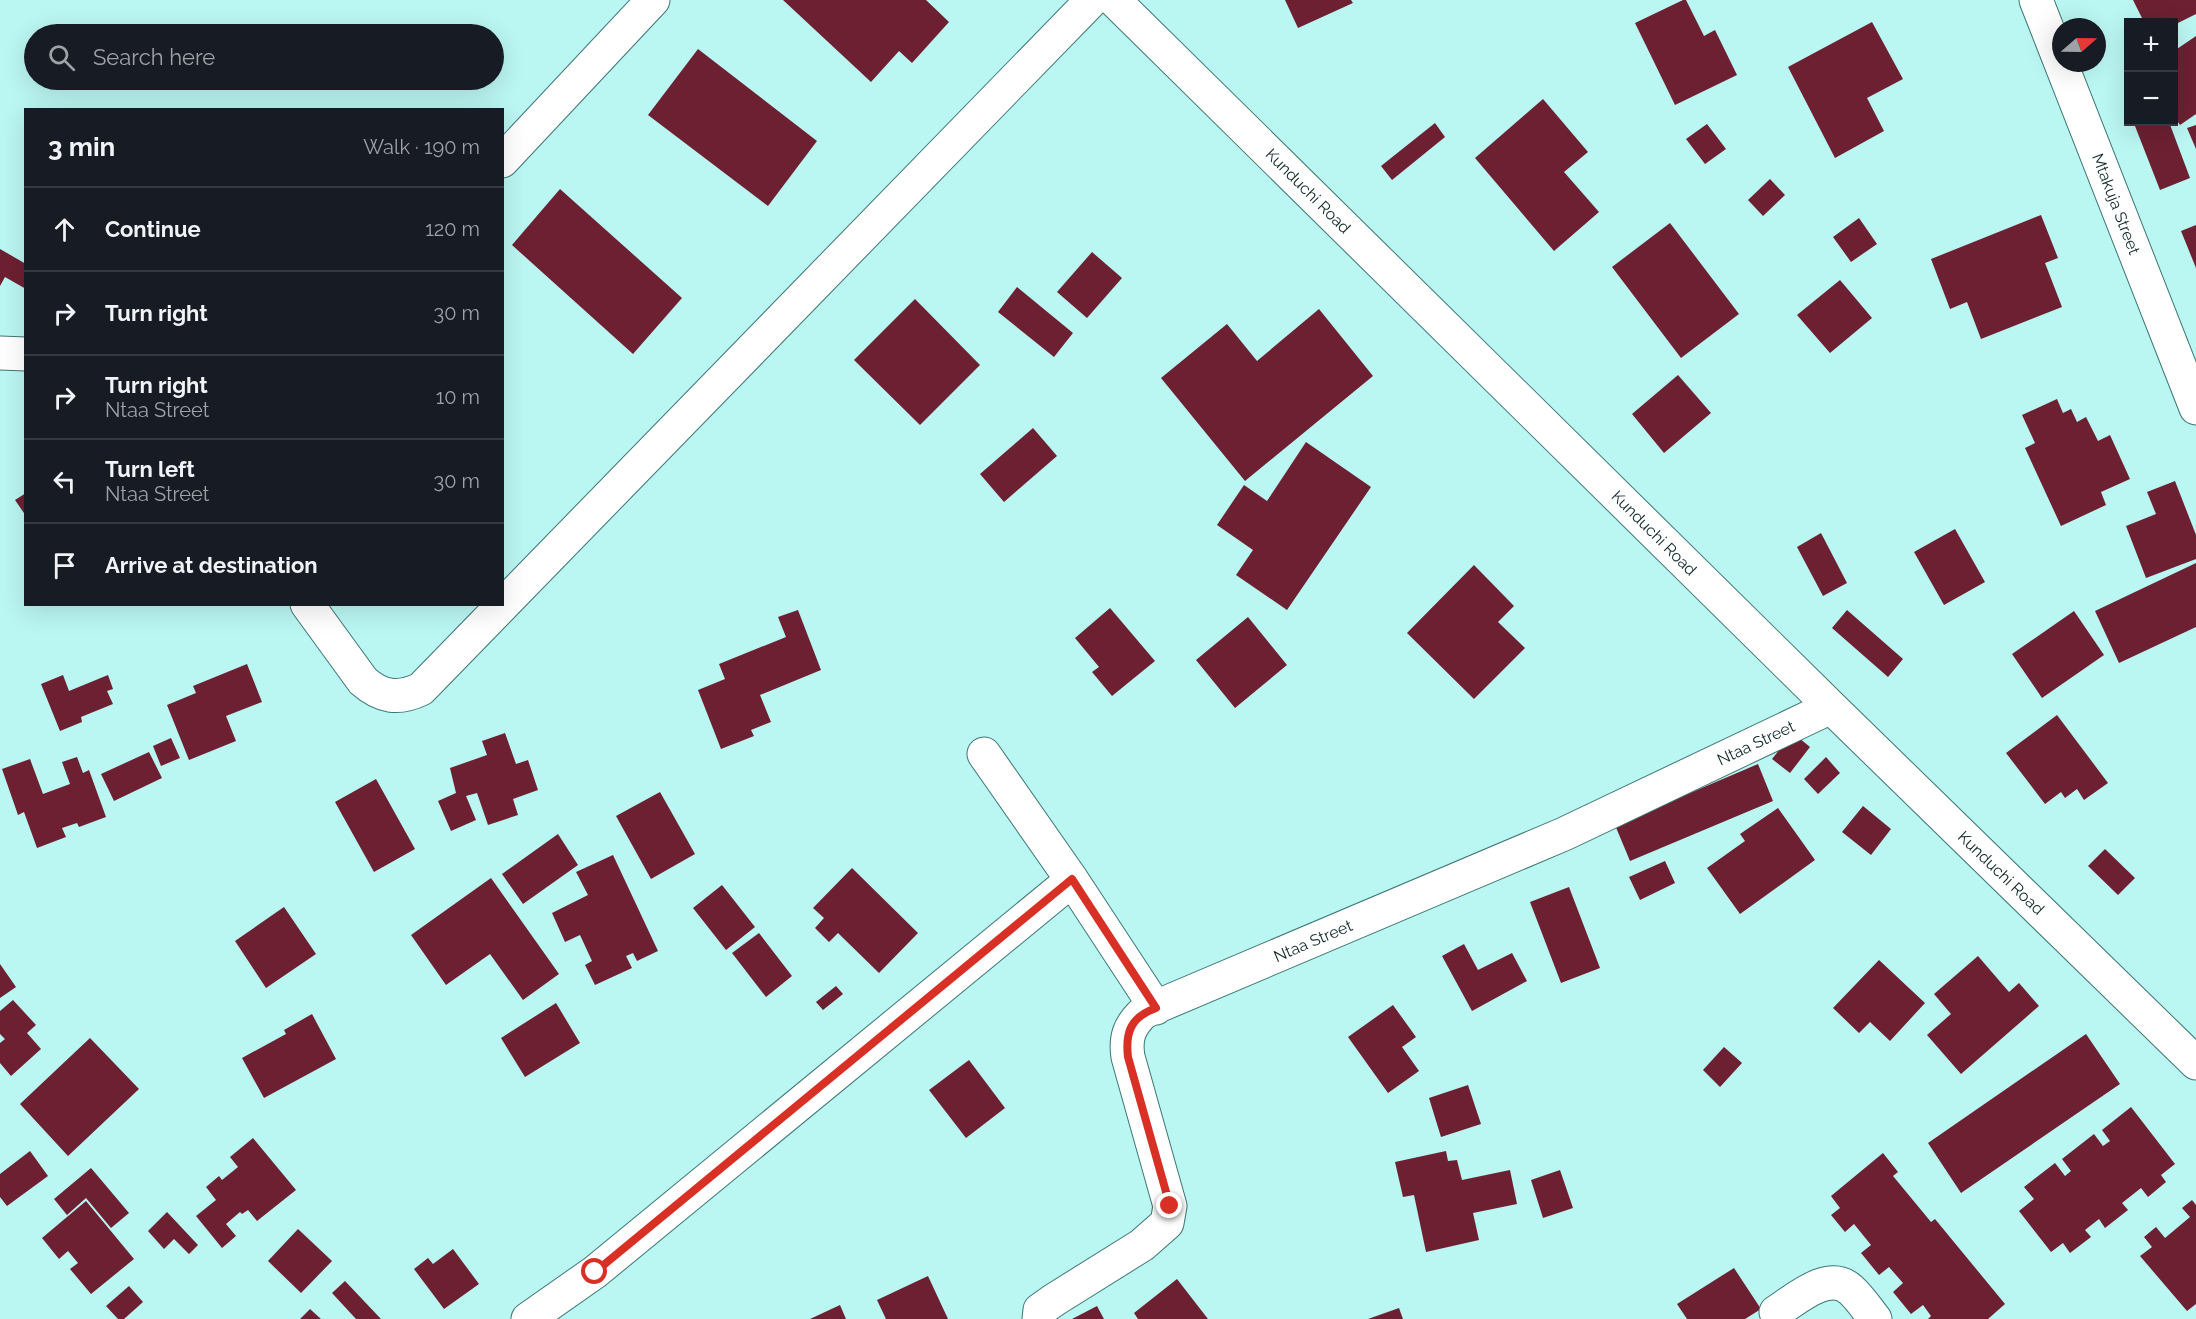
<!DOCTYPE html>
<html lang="en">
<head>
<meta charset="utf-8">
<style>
	body { margin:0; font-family:Raleway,sans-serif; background:#242831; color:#f1f3f6 }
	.controls { position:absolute; right:18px; top:18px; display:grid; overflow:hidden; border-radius:0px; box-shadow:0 6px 24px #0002 }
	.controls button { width:54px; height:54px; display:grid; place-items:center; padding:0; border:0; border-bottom:2px solid #363941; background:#171b24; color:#f1f3f6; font:30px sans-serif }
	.compass { position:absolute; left:2052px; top:18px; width:54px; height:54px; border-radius:50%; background:#171b24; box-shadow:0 6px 24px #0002; rotate:70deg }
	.stop { position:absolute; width:18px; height:18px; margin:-14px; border:4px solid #d93025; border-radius:50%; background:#fff }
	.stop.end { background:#d93025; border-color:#fff; box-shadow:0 2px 6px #0008 }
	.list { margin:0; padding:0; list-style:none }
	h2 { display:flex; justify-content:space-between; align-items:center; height:78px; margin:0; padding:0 24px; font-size:26px }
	h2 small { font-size:20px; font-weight:400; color:#9ea1a6 }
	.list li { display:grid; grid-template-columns:39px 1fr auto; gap:18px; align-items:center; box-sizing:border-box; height:84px; padding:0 24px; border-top:2px solid #363941 }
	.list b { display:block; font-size:22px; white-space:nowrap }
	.list p { margin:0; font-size:20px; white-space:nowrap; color:#9ea1a6 }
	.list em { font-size:20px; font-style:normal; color:#9ea1a6 }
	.icon { flex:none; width:33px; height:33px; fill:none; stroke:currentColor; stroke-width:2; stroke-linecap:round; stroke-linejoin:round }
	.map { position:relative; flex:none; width:2196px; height:1319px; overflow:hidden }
	.search { position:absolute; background:#171b24; box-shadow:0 6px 24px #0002; left:24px; top:24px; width:480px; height:66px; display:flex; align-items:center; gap:15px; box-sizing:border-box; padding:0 21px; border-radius:33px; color:#9ea1a6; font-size:22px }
	.panel { position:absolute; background:#171b24; box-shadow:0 6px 24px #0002; left:24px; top:108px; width:480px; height:498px; border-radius:0px }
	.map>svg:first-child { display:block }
</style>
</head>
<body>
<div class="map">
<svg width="2196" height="1319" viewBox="0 0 2196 1319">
	<rect width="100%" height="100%" fill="#baf6f2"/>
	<path fill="#6d2032" d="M783,0H926L949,22L912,63L899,51L871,82Z
		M1285,0H1351L1353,3L1298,28Z
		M1683,0H1686L1704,36L1715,30L1737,75L1675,105L1635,23Z
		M2133,0H2196V14L2174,25V22H2144Z
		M1872,22L1903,79L1867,98L1884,131L1835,158L1788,67Z
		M2196,36V114L2180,125L2174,116V51Z
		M698,49L817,141L768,206L648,115Z
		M1543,99L1588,152L1564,172L1599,212L1554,251L1475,158Z
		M2147,122H2169L2190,178L2160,190L2135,126Z
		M1435,123L1445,137L1392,180L1381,166Z
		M1707,124L1726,149L1705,164L1686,139Z
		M2196,125V149L2187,128Z
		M1770,179L1785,195L1763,216L1748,200Z
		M560,189L682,298L633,354L512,245Z
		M2041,215L2058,258L2045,263L2062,307L1981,339L1967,302L1950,309L1931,259Z
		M1859,218L1877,244L1851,262L1833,237Z
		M1670,223L1739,314L1681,358L1612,267Z
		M2196,225V268L2181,231Z
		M0,249L26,264V289L5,277L0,286Z
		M1092,252L1122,278L1087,318L1057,292Z
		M1840,280L1872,318L1830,353L1797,315Z
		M1017,287L1073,333L1054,357L998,312Z
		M915,299L980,365L920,425L854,360Z
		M1319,309L1373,376L1245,481L1161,378L1227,324L1257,361Z
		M1678,375L1711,413L1664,453L1632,414Z
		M2057,399L2063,413L2071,409L2077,422L2086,417L2098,441L2110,435L2130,479L2101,492L2106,505L2061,526L2025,448L2035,443L2022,415Z
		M1033,428L1057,456L1004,502L980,474Z
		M1306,442L1371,487L1287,610L1236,575L1253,550L1217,525L1244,485L1267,501Z
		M2175,481L2196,535V559L2146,578L2126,526L2156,514L2147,492Z
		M26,493V516L15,500Z
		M1955,529L1985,582L1944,605L1914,552Z
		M1821,533L1847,583L1823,596L1797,547Z
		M2196,563V627L2119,663L2095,611Z
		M1474,565L1514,606L1498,622L1525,648L1474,699L1407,633Z
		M1110,608L1155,661L1112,696L1092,672L1099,667L1075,638Z
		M798,610L821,670L760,695L771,722L751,730L754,736L721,749L698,690L725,679L719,664L786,637L778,617Z
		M1847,610L1903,659L1888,677L1832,628Z
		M2074,611L2104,655L2042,698L2012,654Z
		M1248,617L1287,665L1235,708L1196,660Z
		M247,664L262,702L226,716L236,741L189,760L167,705L196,693L193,686Z
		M63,675L69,691L108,675L113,689L107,691L113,704L81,717L82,722L60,731L41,684Z
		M2057,715L2108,783L2084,800L2077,789L2065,798L2061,792L2045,804L2006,753Z
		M505,733L516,764L528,760L538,790L513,799L518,815L488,825L477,793L466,796L476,820L451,831L438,801L456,793L450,768L487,755L482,741Z
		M1793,733L1810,747L1790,773L1772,759Z
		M171,738L180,758L161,766L153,746Z
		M149,752L162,778L114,801L101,774Z
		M77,757L83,773L89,770L106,817L79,827L77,823L62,828L66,837L37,848L24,812L18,815L2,769L30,759L43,794L70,784L62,762Z
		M1826,757L1840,773L1818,794L1804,779Z
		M1758,764L1773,801L1630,861L1615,825Z
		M376,779L415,849L374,872L335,802Z
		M660,792L695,854L651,879L616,816Z
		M1863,806L1891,829L1871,855L1842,832Z
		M1778,808L1815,860L1740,914L1707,868L1745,841L1740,834Z
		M558,834L578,865L523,904L502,874Z
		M2105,849L2135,878L2118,895L2088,866Z
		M613,855L658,951L637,961L633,953L626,956L632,968L595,985L585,965L592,961L580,935L565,942L552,913L588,895L576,872Z
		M1665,861L1675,883L1640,900L1629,877Z
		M852,868L918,933L879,973L838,933L829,942L815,928L824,918L813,908Z
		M491,878L559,974L523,1000L490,954L446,985L411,935Z
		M722,885L755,927L726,950L693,908Z
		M1569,887L1600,968L1561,983L1530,902Z
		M284,907L316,954L266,988L235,941Z
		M759,933L792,976L766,997L732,953Z
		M1464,944L1478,970L1512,953L1527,981L1472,1011L1442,956Z
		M1978,956L2009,992L2019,983L2039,1006L1961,1074L1927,1035L1951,1014L1934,994Z
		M1879,960L1925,1003L1890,1041L1870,1022L1859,1033L1833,1008Z
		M0,964L16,987L0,998Z
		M836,986L843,994L823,1010L816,1002Z
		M13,1000L36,1025L27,1033L41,1049L11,1076L0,1063V1043L5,1039L0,1034V1011Z
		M556,1003L580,1043L525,1077L501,1038Z
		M1393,1005L1416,1037L1402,1047L1419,1071L1388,1093L1348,1037Z
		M312,1014L336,1059L264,1098L242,1058L286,1034L284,1030Z
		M2086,1034L2120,1084L1961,1193L1928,1143Z
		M90,1038L139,1089L68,1156L20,1104Z
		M1724,1047L1742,1063L1720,1087L1703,1070Z
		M969,1060L1005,1108L966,1138L929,1090Z
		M1468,1085L1481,1124L1441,1137L1429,1098Z
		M2131,1107L2175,1164L2161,1175L2166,1182L2148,1197L2141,1188L2122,1203L2128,1210L2105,1228L2099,1219L2085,1230L2091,1237L2070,1253L2063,1243L2051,1252L2019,1211L2034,1199L2024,1187L2055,1163L2065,1176L2071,1171L2062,1159L2094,1134L2103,1146L2110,1141L2102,1130Z
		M253,1138L296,1190L257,1221L248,1210L242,1214L240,1212L226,1224L236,1236L222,1248L196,1216L216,1200L206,1187L219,1176L222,1180L238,1167L230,1157Z
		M30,1151L48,1176L7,1206L0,1197V1174Z
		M1446,1151L1448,1161L1457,1160L1462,1180L1510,1170L1517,1204L1473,1213L1479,1240L1426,1252L1414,1195L1403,1197L1395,1162Z
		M1883,1153L1898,1172L1893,1176L1931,1222L1935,1219L2005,1304L1988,1319H1928L1931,1316L1923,1305L1911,1314L1893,1292L1903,1283L1889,1267L1879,1275L1861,1253L1871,1245L1854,1224L1845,1232L1831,1215L1840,1208L1831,1196Z
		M91,1168L129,1213L111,1228L86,1198L67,1215L54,1199Z
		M1560,1170L1573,1208L1543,1218L1531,1180Z
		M2192,1200L2196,1205V1304L2187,1311L2140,1256L2152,1247L2144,1237L2156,1227L2165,1238L2190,1217L2182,1208Z
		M86,1201L134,1259L91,1294L70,1269L78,1263L68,1251L59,1259L42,1238Z
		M167,1212L198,1245L189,1254L174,1239L164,1249L148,1231Z
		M298,1229L332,1261L301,1293L268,1261Z
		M453,1249L479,1284L444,1309L414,1269L428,1258L433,1264Z
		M1734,1268L1761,1309L1745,1319H1687L1677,1304Z
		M928,1276L948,1319H886L877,1300Z
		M1177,1279L1208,1319H1138L1134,1313Z
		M345,1281L381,1319H356L332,1293Z
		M129,1286L143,1302L124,1319H118L106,1306Z
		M840,1305L846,1319H810Z
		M1097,1306L1104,1319H1072Z
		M1399,1308L1403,1319H1368Z
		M310,1309L321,1319H300Z"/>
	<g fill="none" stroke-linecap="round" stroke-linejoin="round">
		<defs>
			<path id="minor" d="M1114,0L1831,707L2196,1063
				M2036,0L2196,408
				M502,161L653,0
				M0,353L26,354
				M307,604L363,681C381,697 398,700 421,689L1092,0
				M984,754L1072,880L1156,1008
				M1776,1312C1795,1300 1829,1269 1851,1290C1860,1298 1867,1309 1875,1319
				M528,1319L595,1272L1072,880
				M1039,1319L1040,1310L1054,1300L1142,1245L1167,1223L1170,1206L1128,1057C1125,1038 1129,1026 1144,1012L1564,834L1831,707"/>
		</defs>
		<use href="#minor" stroke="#3d7673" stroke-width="35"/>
		<use href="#minor" stroke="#fff" stroke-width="33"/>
	</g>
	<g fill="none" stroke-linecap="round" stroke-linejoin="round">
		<path stroke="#d93025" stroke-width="8" d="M595,1272L1072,879L1156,1008C1131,1017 1125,1032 1128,1057L1170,1206"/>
	</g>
	<g text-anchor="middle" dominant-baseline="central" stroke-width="6" stroke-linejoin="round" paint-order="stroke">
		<g font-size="16" fill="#102827" stroke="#fff">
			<text transform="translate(1308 191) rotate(45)">Kunduchi Road</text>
			<text transform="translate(2116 204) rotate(69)">Mtakuja Street</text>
			<text transform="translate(1654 533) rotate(45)">Kunduchi Road</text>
			<text transform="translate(1756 743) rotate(-25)">Ntaa Street</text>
			<text transform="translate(2001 873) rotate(44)">Kunduchi Road</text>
			<text transform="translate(1313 941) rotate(-23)">Ntaa Street</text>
		</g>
	</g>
</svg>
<div class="controls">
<button>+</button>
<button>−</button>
</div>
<svg class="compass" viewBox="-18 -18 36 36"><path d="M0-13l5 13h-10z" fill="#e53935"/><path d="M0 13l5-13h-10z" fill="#9ea1a6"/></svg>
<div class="stop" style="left:595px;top:1272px"></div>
<div class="stop end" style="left:1170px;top:1206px"></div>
<div class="search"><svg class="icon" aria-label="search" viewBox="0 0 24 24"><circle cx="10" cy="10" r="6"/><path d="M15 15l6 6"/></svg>Search here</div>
<section class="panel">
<h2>3 min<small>Walk · 190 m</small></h2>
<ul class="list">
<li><svg class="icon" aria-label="ahead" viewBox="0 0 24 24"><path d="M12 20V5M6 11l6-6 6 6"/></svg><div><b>Continue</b></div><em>120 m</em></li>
<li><svg class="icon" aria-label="right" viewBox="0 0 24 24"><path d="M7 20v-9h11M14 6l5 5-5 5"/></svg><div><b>Turn right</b></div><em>30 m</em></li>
<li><svg class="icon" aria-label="right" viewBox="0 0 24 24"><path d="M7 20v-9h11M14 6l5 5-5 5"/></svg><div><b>Turn right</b><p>Ntaa Street</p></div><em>10 m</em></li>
<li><svg class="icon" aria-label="left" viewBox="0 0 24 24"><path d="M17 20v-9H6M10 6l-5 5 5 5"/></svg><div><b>Turn left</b><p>Ntaa Street</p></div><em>30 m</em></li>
<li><svg class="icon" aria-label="arrive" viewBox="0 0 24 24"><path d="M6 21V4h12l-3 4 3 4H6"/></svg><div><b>Arrive at destination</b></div></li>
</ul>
</section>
</div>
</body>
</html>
